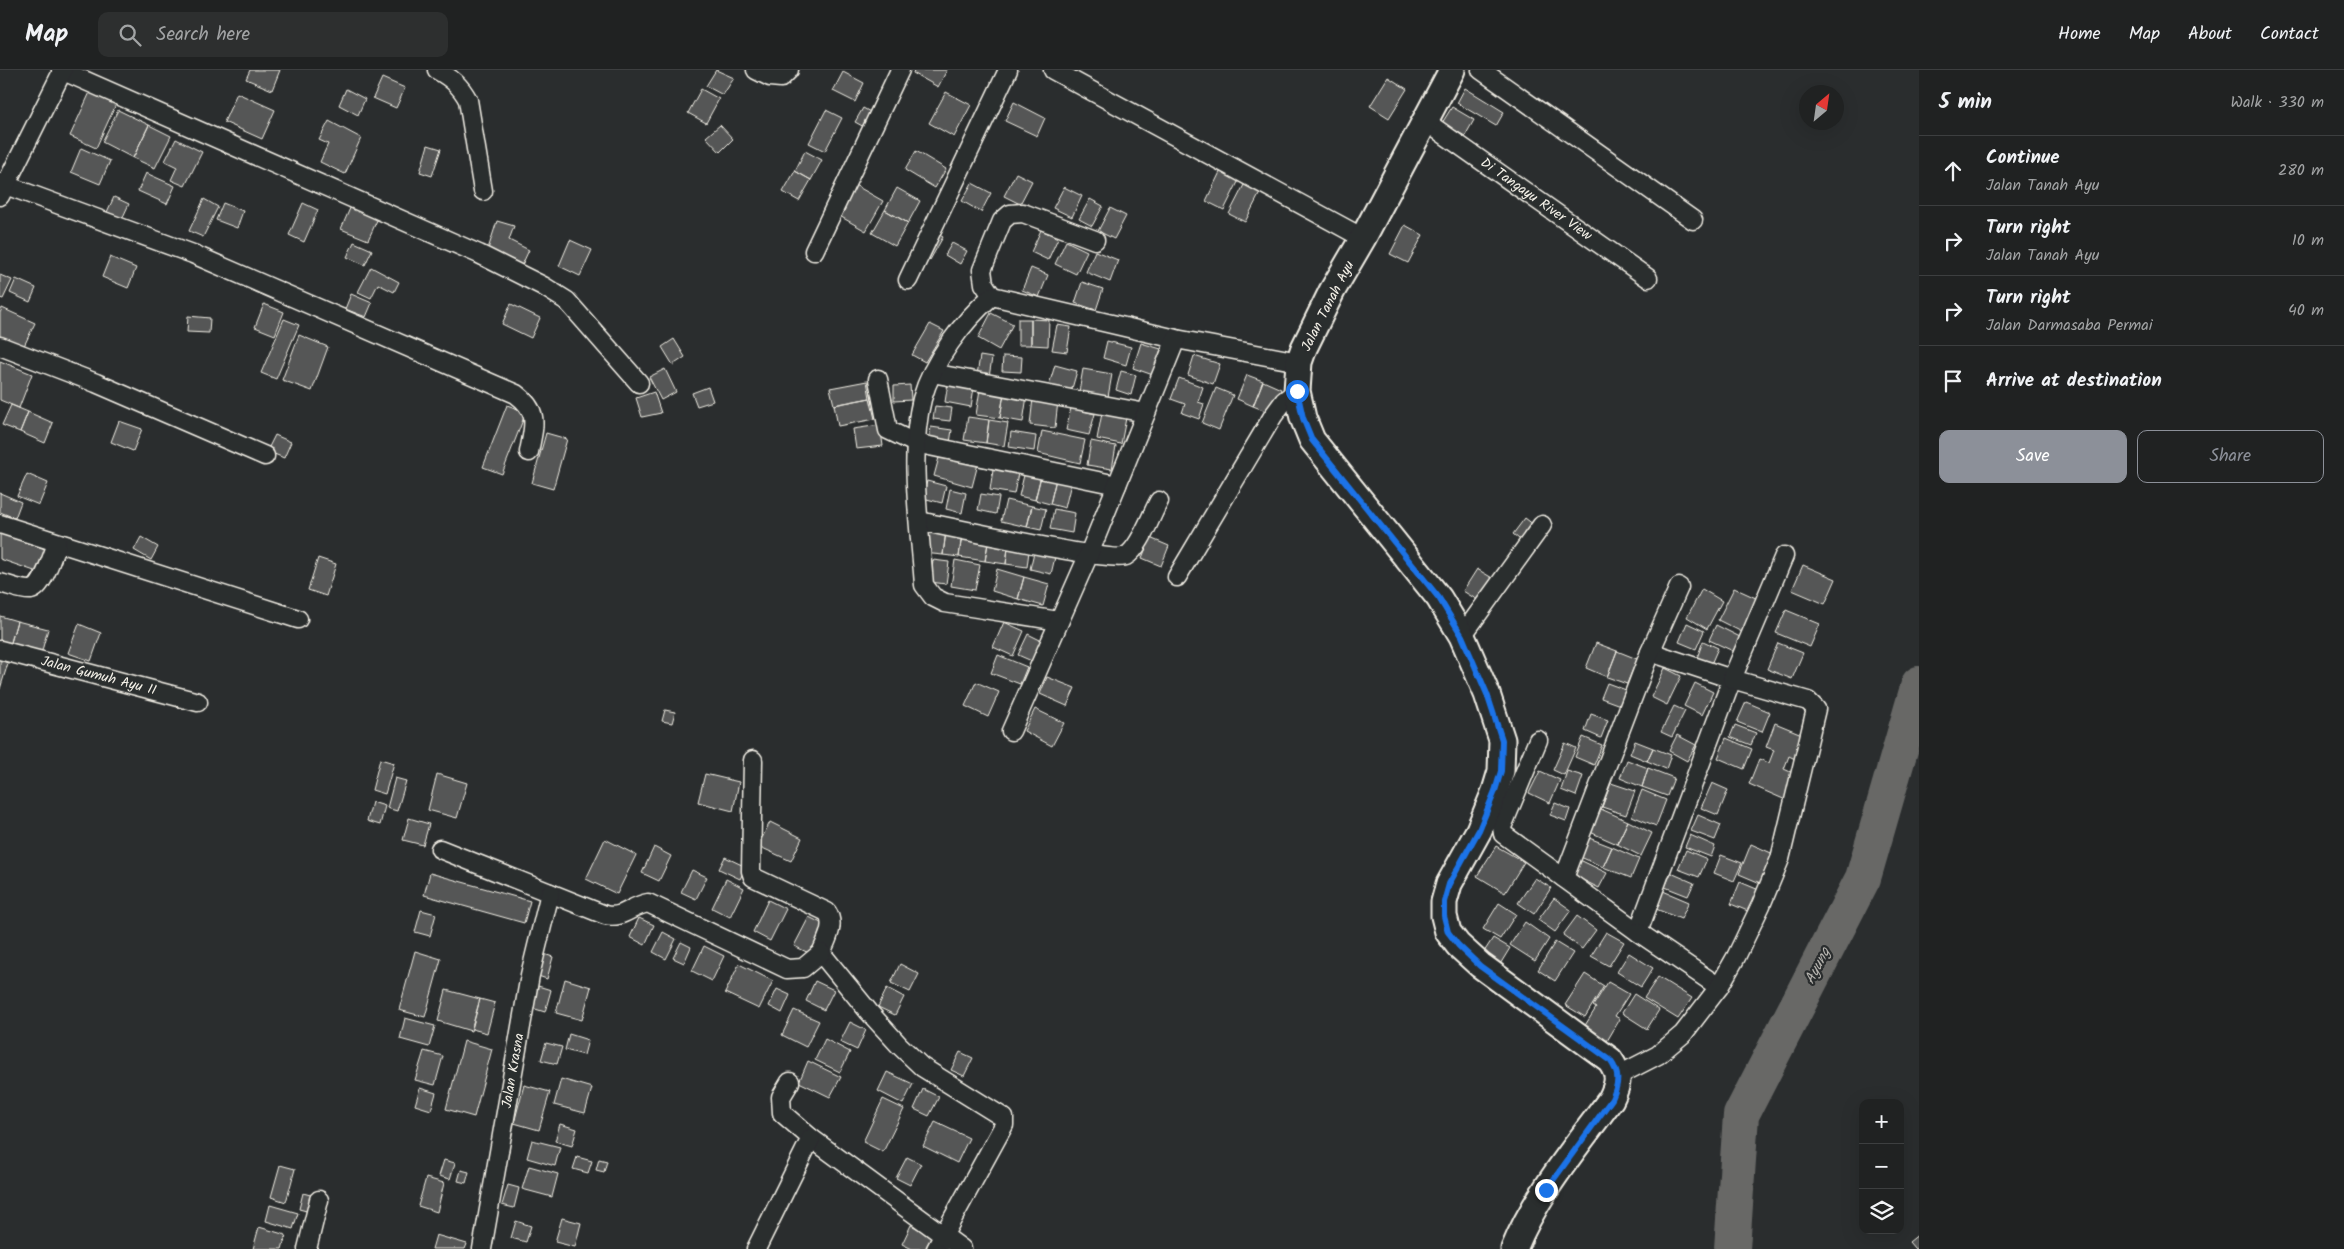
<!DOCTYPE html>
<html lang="en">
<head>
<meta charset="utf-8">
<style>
	body { margin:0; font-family:Kalam,sans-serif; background:#2d2f2f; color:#f1f3f6 }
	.controls { position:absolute; right:15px; bottom:15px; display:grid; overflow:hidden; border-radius:10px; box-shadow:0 5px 20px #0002 }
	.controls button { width:45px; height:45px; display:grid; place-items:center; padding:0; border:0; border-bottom:1px solid #3d3f40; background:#202222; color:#f1f3f6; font:25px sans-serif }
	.compass { position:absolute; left:1799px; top:15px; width:45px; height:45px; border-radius:50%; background:#202222; box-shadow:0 5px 20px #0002; rotate:29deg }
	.stop { position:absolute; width:15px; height:15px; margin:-11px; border:4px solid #1a73e8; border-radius:50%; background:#fff }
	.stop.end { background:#1a73e8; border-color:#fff; box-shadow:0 1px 5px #0008 }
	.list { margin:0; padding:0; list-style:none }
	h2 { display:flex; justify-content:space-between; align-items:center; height:65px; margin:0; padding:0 20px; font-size:21px }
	h2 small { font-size:16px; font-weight:400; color:#a2a4a5 }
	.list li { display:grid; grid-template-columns:32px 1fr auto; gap:15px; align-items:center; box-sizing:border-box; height:70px; padding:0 20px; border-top:1px solid #3d3f40 }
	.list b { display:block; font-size:19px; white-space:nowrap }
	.list p { margin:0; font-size:16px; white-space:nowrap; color:#a2a4a5 }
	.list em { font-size:16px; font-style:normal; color:#a2a4a5 }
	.actions { display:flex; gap:10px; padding:15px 20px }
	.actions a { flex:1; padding:11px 0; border:1px solid #8c9099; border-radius:10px; text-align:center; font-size:18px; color:#8c9099 }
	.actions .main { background:#8c9099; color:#fff }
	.icon { flex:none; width:28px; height:28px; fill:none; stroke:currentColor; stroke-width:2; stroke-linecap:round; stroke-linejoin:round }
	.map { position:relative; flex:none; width:1919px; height:1179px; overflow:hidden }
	header { display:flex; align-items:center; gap:30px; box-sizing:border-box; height:70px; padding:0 25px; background:#202222; border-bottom:1px solid #3d3f40 }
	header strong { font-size:24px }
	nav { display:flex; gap:28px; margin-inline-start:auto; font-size:18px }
	.search { width:350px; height:45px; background:#2d2f2f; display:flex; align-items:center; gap:12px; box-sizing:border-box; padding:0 18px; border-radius:10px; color:#a2a4a5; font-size:19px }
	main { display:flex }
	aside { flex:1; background:#202222 }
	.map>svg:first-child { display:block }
</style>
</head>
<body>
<header>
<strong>Map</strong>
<div class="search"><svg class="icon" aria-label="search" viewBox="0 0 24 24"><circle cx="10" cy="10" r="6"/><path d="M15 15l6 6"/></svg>Search here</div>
<nav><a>Home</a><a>Map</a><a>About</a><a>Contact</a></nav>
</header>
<main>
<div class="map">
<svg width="1919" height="1179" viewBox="0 0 1919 1179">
	<rect width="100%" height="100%" fill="#2a2d2e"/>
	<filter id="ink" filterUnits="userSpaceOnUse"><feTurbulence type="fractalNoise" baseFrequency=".02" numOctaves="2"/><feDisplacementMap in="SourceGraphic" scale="10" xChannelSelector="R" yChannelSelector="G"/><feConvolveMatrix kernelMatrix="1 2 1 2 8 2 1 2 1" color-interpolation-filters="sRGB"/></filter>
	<g filter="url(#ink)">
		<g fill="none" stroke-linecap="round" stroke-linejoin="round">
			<path stroke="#676866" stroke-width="36" d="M1732,1179L1741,1045L1863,808L1919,614"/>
		</g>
		<path fill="#555756" stroke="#f4f1e8" d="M250,0H280L272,20L246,9Z
			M716,0L734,8L723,25L706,16Z
			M914,0H947L938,17L913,3Z
			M843,2L864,13L855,32L833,21Z
			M1388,7L1407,19L1389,48L1370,36Z
			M382,8L405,18L396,38L373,28Z
			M1465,18L1504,42L1496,56L1457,33Z
			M346,19L365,29L358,45L339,35Z
			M701,19L719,29L706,53L688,43Z
			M91,20L117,32L96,78L70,66Z
			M946,22L971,35L954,67L929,53Z
			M237,23L275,40L262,69L224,52Z
			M1014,32L1045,48L1037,66L1005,51Z
			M1452,37L1474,50L1465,66L1442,53Z
			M863,38L874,44L866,58L855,52Z
			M118,40L149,55L133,88L102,72Z
			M826,40L842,48L825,81L809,73Z
			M329,51L361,68L345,104L320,92L328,74L319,70Z
			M149,55L171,66L155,98L133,88Z
			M720,55L733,69L720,82L706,67Z
			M176,69L202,82L185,116L171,110L177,97L165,91Z
			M428,75L441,79L432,106L420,102Z
			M81,78L110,91L100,114L71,102Z
			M805,81L822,90L811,110L795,101Z
			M916,81L946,99L935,118L905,100Z
			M1221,100L1240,108L1224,140L1206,131Z
			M795,101L811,110L799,131L783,122Z
			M146,103L175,116L167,134L138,121Z
			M1016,103L1032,111L1020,134L1004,126Z
			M1246,111L1262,119L1245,152L1229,144Z
			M972,113L991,123L981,142L962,131Z
			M853,114L883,131L866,161L836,144Z
			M1064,117L1082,126L1072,147L1053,138Z
			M897,118L920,131L908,153L885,140Z
			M114,127L129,134L122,149L107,142Z
			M204,129L218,137L203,167L189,161Z
			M1090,129L1103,136L1092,156L1079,149Z
			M223,133L243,141L237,158L216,150Z
			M303,133L318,140L304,172L289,165Z
			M351,136L378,148L368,170L341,159Z
			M1110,138L1126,146L1114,169L1098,161Z
			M885,140L908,153L895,176L872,163Z
			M497,151L514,156L509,170L529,180L522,195L488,179Z
			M1405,155L1423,165L1408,193L1390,184Z
			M1041,160L1058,168L1048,190L1031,182Z
			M933,161L943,167L930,190L920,184Z
			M570,170L592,180L580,206L559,196Z
			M1066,171L1087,181L1076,204L1055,194Z
			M354,172L372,180L365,195L347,187Z
			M952,173L967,181L960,194L945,185Z
			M1095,181L1118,190L1110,212L1086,202Z
			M110,187L136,198L128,218L102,207Z
			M371,197L399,212L394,222L378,214L371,228L358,222Z
			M1031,198L1048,205L1039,227L1022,220Z
			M0,205L12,210L3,229L0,228Z
			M16,209L36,218L30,232L10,223Z
			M1082,212L1103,219L1096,240L1075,233Z
			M351,224L372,233L366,247L345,239Z
			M264,234L284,242L275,265L255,257Z
			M511,234L540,248L531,268L502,254Z
			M2,238L35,253L23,278L0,267V243Z
			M991,243L1013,254L999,280L978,268Z
			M188,246L210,248L209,263L187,262Z
			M284,249L299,255L276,309L261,303Z
			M1018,249H1031V275H1018Z
			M1031,249L1049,250L1048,276L1031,275Z
			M930,254L944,261L925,292L912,285Z
			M1057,255L1071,257L1067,282L1052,280Z
			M299,265L328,277L312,321L282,310Z
			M674,269L685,287L673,295L662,277Z
			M1107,271L1131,277L1126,295L1103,288Z
			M1141,273L1161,279L1153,305L1133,298Z
			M980,286L992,288L989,307L977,305Z
			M1003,286L1022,287L1021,302L1002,301Z
			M1194,286L1220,294L1213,314L1188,305Z
			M0,291L32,304L19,338L0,330Z
			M1055,295L1077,301L1071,322L1049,315Z
			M665,299L676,322L661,330L649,307Z
			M1083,299L1112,304L1108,327L1079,322Z
			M1121,301L1136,305L1131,325L1116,320Z
			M1247,305L1263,311L1253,336L1237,329Z
			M1179,308L1203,317L1198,332L1204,334L1199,349L1182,343L1185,334L1171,329Z
			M867,311L870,328L834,335L830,318Z
			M1263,311L1281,319L1271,343L1253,336Z
			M948,313L974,317L971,337L945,332Z
			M910,315L911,330L894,331V316Z
			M708,317L713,331L697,336L692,323Z
			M1216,318L1233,325L1219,360L1202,353Z
			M980,319L1004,323L1000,348L976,345Z
			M654,322L661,343L642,347L636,328Z
			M1004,323L1027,326L1023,352L1000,348Z
			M870,328L875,349L838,356L834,335Z
			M1033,328L1058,331L1055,358L1030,355Z
			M11,335L28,342L20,362L2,355Z
			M507,335L526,342L502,404L483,397Z
			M935,336L952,338L950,351L933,349Z
			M1071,338L1095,344L1089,365L1066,360Z
			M28,342L53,353L45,373L20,362Z
			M1102,343L1126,348L1121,374L1097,369Z
			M968,347L989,350L986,373L964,370Z
			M989,350L1008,353L1004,376L986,373Z
			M119,351L142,359L133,381L111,372Z
			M880,355L883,376L856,379L853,359Z
			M931,357L952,360L950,373L929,370Z
			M1042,361L1085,370L1080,393L1038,383Z
			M1011,362L1036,366L1034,381L1009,377Z
			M546,363L567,369L553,419L532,413Z
			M275,365L291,372L284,388L267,381Z
			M1091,371L1116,376L1112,399L1087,395Z
			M941,380L979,390L972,417L934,406Z
			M993,399L1018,403L1014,424L990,420Z
			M1025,401L1041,406L1035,430L1019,426Z
			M27,404L48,413L39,435L17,426Z
			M1041,406L1056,409L1050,434L1035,430Z
			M1056,409L1071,413L1065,438L1050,434Z
			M927,411L946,416L942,433L923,428Z
			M950,419L966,423L962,443L946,439Z
			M0,423L21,432L15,448L0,442Z
			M981,424L999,427L996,444L978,440Z
			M1006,430L1032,436L1027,457L1001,451Z
			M1032,436L1046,439L1041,460L1027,457Z
			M1054,439L1075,443L1072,463L1050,459Z
			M1525,448L1538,458L1525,474L1513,464Z
			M927,459L946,461L943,485L923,483Z
			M946,461L962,464L959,487L943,485Z
			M0,463L51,481L43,504L0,489Z
			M962,464L989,467L985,491L959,487Z
			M141,467L158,477L151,490L134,480Z
			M989,467L1009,470L1006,494L985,491Z
			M1150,468L1169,476L1161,496L1142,488Z
			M1009,470L1030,473L1027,497L1006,494Z
			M1035,478L1056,483L1051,504L1030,499Z
			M318,488L336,494L326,526L308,520Z
			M933,490L949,492L946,514L930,512Z
			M955,490L980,495L975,520L951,516Z
			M1803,495L1836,509L1825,534L1792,520Z
			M997,499L1024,507L1018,529L992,521Z
			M1477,499L1494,509L1479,531L1463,521Z
			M1024,507L1049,514L1043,536L1018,529Z
			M1734,518L1758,529L1742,562L1718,550Z
			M1702,519L1722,531L1707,559L1687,547Z
			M1786,540L1820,554L1810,577L1776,563Z
			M0,546L17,551L10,576L0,573Z
			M17,551L48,559L41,584L10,576Z
			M1004,552L1024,561L1013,586L993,577Z
			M1687,553L1704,561L1696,579L1679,572Z
			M79,554L101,563L91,591L68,583Z
			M1716,555L1740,567L1733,581L1709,570Z
			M1028,564L1044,572L1034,592L1018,585Z
			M1703,571L1718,578L1711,594L1697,588Z
			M1596,573L1617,581L1607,607L1586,598Z
			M1778,573L1803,583L1792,609L1767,599Z
			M1617,581L1637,589L1627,614L1607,607Z
			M998,585L1027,597L1020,614L991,603Z
			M0,590L8,593L0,619Z
			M1665,598L1681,606L1667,635L1651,627Z
			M1047,607L1075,618L1067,636L1040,624Z
			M976,612L999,622L988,647L965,636Z
			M1607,613L1626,620L1620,635L1601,628Z
			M1695,613L1713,622L1702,645L1684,636Z
			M1746,632L1770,642L1762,662L1737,652Z
			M1674,636L1685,641L1672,667L1661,662Z
			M1035,639L1064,653L1052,676L1024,661Z
			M665,640L675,642L672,653L662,651Z
			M1591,644L1608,650L1601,668L1585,661Z
			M1775,653L1809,667L1799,691L1789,686L1784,699L1799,706L1788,731L1749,714L1759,689L1769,693L1774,680L1766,677Z
			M1735,655L1756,663L1751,675L1730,667Z
			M1677,665L1696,675L1687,691L1669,681Z
			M1583,667L1602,675L1594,695L1575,687Z
			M1726,668L1752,679L1744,699L1718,688Z
			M1635,671L1653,678L1647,691L1630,684Z
			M1565,673L1576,678L1564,705L1553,700Z
			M1653,678L1671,685L1666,699L1647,691Z
			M380,689L394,693L385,724L372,720Z
			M1627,690L1648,698L1642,717L1620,708Z
			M1648,698L1674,708L1667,726L1642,717Z
			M1540,701L1560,710L1550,733L1529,723Z
			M1567,701L1583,706L1576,726L1561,720Z
			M437,704L467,713L457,748L428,740Z
			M705,704L739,712L733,741L698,732Z
			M395,708L406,711L397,741L387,738Z
			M1611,713L1635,721L1626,745L1602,737Z
			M1712,713L1728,720L1718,745L1701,738Z
			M1642,720L1666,730L1656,756L1632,746Z
			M372,732L385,736L380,755L367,751Z
			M1555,733L1570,739L1566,751L1550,745Z
			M1601,739L1628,751L1617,774L1590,762Z
			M1698,745L1721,755L1715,770L1691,761Z
			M409,748L429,754L423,775L403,770Z
			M1628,751L1652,763L1641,786L1617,774Z
			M770,752L802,768L791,791L758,776Z
			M1690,765L1715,776L1711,787L1685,777Z
			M1584,766L1612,777L1603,797L1576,785Z
			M605,769L636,785L617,824L586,809Z
			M1751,774L1778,786L1765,815L1739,804Z
			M1496,776L1524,792L1505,823L1477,806Z
			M654,777L671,786L659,811L642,803Z
			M1612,777L1639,789L1631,808L1603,797Z
			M1686,780L1707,789L1699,807L1678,799Z
			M1721,785L1742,793L1734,811L1714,803Z
			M725,787L746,797L740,809L719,799Z
			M1580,790L1607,803L1599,818L1573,805Z
			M692,800L707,807L696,829L681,822Z
			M430,803L530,831L524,853L424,825Z
			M1671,803L1694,813L1688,826L1665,817Z
			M1535,808L1551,818L1534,844L1518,833Z
			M726,809L744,818L730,847L712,838Z
			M1740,812L1759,820L1750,842L1731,834Z
			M1663,821L1689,832L1681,849L1656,839Z
			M1554,828L1571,840L1555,862L1538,850Z
			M768,830L786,839L770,871L753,862Z
			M1499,833L1516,844L1500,869L1483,859Z
			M421,840L436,844L430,866L415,862Z
			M1577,846L1596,860L1582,879L1563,865Z
			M809,847L827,856L813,885L794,876Z
			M639,848L654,855L645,875L630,867Z
			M1525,852L1549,869L1535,891L1510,875Z
			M663,862L676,869L666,889L653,882Z
			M1606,862L1624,872L1609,896L1591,886Z
			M1493,868L1510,878L1499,896L1482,885Z
			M681,872L691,877L684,893L673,888Z
			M1555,872L1573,883L1555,911L1538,900Z
			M704,876L724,886L712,911L692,901Z
			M415,881L441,889L425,947L399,940Z
			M1629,883L1653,898L1641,917L1617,902Z
			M544,884L553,887L547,909L538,906Z
			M739,894L773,911L759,939L725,923Z
			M900,894L919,904L910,922L891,913Z
			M1585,904L1604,916L1585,947L1565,935Z
			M1658,907L1692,928L1678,949L1644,928Z
			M565,909L591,917L582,950L556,943Z
			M815,911L834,920L824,940L806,931Z
			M1608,912L1629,924L1615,946L1620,949L1607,971L1584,957L1596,938L1593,936Z
			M538,916L551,920L545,942L532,938Z
			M887,918L904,927L895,945L878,937Z
			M777,919L790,925L782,943L769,936Z
			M446,920L480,929L471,961L438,951Z
			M1634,924L1659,940L1647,959L1622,943Z
			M480,929L495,933L487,963L472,959Z
			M794,940L819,951L806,977L782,965Z
			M405,948L435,956L429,977L400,969Z
			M850,952L866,960L857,980L840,972Z
			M569,964L588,970L584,985L565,980Z
			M825,969L850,982L840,1002L815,990Z
			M464,971L492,979L474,1047L446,1039Z
			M546,973L562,977L557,994L541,990Z
			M424,981L443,986L435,1015L415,1010Z
			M960,982L973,988L964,1006L951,1000Z
			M808,991L841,1007L830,1027L799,1012Z
			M887,1002L913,1014L903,1034L878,1021Z
			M561,1009L592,1018L585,1043L554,1035Z
			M524,1015L550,1022L539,1060L514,1053Z
			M420,1018L436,1023L431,1040L415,1035Z
			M923,1019L939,1027L929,1046L914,1039Z
			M883,1029L904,1039L883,1082L863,1072Z
			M935,1052L969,1068L957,1093L923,1076Z
			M560,1054L577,1059L572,1076L555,1071Z
			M532,1070L560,1077L555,1096L527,1088Z
			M577,1087L592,1091L588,1103L573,1099Z
			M907,1087L921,1094L910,1115L896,1108Z
			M599,1089L607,1091L604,1102L596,1100Z
			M444,1090L455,1093L450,1109L439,1106Z
			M280,1095L295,1099L286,1132L271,1127Z
			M529,1096L558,1104L552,1127L522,1119Z
			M461,1100L469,1102L466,1113L458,1111Z
			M426,1108L444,1113L437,1142L418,1136Z
			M508,1115L519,1118L514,1138L502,1135Z
			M303,1123L318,1127L314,1143L299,1139Z
			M270,1135L298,1143L293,1159L266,1151Z
			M562,1148L581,1153L575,1177L555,1172Z
			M516,1151L531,1156L526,1172L511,1168Z
			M911,1155L932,1166L925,1179H912L902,1174Z
			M259,1157L286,1165L282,1179H253Z
			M1919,1164V1179H1915L1909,1172Z
			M436,1165L467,1174L465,1179H432Z"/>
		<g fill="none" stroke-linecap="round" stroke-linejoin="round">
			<defs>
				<g id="street">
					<path d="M61,0L479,184L543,216L567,231L639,313"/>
					<path d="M437,0C451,8 460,15 468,30L483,121"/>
					<path d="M756,0L770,7L781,8L789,0"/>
					<path d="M1053,0L1363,168"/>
					<path d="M1481,0L1693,150"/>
					<path id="s1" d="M1425,51L1648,208"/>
					<path d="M0,113L193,184L516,324C540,342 534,355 529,382"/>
					<path d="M0,126L63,0"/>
					<path d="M814,181L900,0"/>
					<path d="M908,210L1008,0"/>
					<path d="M992,226L984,214L982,200L1002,151L1010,144L1023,143L1095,170"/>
					<path d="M0,276L96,313L265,386"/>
					<path d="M932,303L1146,343"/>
					<path d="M878,309L888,360L915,373L1117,415"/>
					<path d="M919,451C945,456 1113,493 1126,486C1140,478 1151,445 1159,431"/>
					<path d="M0,454L298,549"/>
					<path d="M1177,507L1273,346L1284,331L1297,321"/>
					<path d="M0,513C9,515 22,521 31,520C43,518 53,484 57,473"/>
					<path d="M1059,551L945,533L933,527L924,515C920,459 908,383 922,329C932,292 963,251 992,226L1176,269L1299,292"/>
					<path d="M1462,566L1542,455"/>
					<path id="s2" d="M0,580L198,632"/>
					<path d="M1011,661L1089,484L1176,269"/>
					<path d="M1538,670L1502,757L1503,764L1638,862L1732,609L1650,582"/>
					<path d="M753,690L751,801L753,807L827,842C836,855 826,871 821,883L869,942L899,975L922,997L1004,1048V1055L936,1179"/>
					<path d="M440,779L605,845C624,849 630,836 648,833L787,899L803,898L821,883"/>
					<path d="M1564,808L1650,582L1679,517"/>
					<path d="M1638,862L1719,917"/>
					<path d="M1619,1005L1658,985L1683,964L1719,917L1736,887L1761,835L1780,789L1816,639L1808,631L1732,609L1784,486"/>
					<path d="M790,1012L781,1027L782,1043L811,1068L962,1179"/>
					<path d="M307,1179L319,1130"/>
					<path id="s3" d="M482,1179L530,905L550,823"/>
					<path d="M756,1179L811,1068"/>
				</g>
				<path id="secondary" d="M1452,0L1363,168L1332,221L1304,278L1299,292L1297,321L1303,348L1312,370L1439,528L1462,566L1487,624L1502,670L1501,701L1495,721L1479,760L1449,814L1444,832V846L1448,862L1458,875L1480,895L1610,990C1620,1004 1619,1013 1611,1029C1577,1076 1536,1124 1514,1179"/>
			</defs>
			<use href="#street" stroke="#f4f1e8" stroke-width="21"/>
			<use href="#secondary" stroke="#f4f1e8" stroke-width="29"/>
			<use href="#street" stroke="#2a2d2e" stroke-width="18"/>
			<use href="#secondary" stroke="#2a2d2e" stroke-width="25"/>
		</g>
	</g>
	<g fill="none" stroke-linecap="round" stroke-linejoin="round" filter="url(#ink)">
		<path stroke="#1a73e8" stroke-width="6" d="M1297,321L1303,348L1312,370L1439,528L1462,566L1487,624L1502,670L1501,701L1495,721L1479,760L1449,814L1444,832V846L1448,862L1458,875L1480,896L1610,990C1620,1004 1619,1013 1612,1029L1546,1120"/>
	</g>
	<g text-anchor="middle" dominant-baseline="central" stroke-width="4.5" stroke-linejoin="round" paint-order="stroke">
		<g font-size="14" fill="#f4f1e8" stroke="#2a2d2e">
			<text stroke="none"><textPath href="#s1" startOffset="136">Di Tangayu River View</textPath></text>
			<text transform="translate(1328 236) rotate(-63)">Jalan Tanah Ayu</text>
			<text stroke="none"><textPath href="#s2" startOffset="102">Jalan Gumuh Ayu II</textPath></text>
			<text stroke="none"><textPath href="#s3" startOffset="181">Jalan Krasna</textPath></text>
		</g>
		<g font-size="15" font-style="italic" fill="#b5b3ae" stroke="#2a2d2e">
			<text transform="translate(1818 896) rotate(-63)">Ayung</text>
		</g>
	</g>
</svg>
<div class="controls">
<button>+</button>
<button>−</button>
<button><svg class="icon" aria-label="layers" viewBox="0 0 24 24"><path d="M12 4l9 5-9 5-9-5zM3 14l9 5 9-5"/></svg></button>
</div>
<svg class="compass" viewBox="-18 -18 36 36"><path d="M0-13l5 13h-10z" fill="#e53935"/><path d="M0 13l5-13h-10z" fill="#a2a4a5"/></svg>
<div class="stop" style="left:1297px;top:321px"></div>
<div class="stop end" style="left:1546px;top:1120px"></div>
</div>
<aside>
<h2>5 min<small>Walk · 330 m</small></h2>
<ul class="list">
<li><svg class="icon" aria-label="ahead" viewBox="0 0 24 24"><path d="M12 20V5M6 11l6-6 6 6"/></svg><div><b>Continue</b><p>Jalan Tanah Ayu</p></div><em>280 m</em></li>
<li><svg class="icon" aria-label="right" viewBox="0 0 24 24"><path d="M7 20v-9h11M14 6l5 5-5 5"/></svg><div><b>Turn right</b><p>Jalan Tanah Ayu</p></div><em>10 m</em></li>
<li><svg class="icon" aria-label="right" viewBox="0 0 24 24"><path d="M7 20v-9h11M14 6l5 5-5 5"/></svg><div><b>Turn right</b><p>Jalan Darmasaba Permai</p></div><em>40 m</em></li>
<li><svg class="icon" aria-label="arrive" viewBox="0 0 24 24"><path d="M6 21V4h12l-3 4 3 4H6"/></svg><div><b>Arrive at destination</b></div></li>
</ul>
<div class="actions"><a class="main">Save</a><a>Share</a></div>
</aside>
</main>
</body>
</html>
